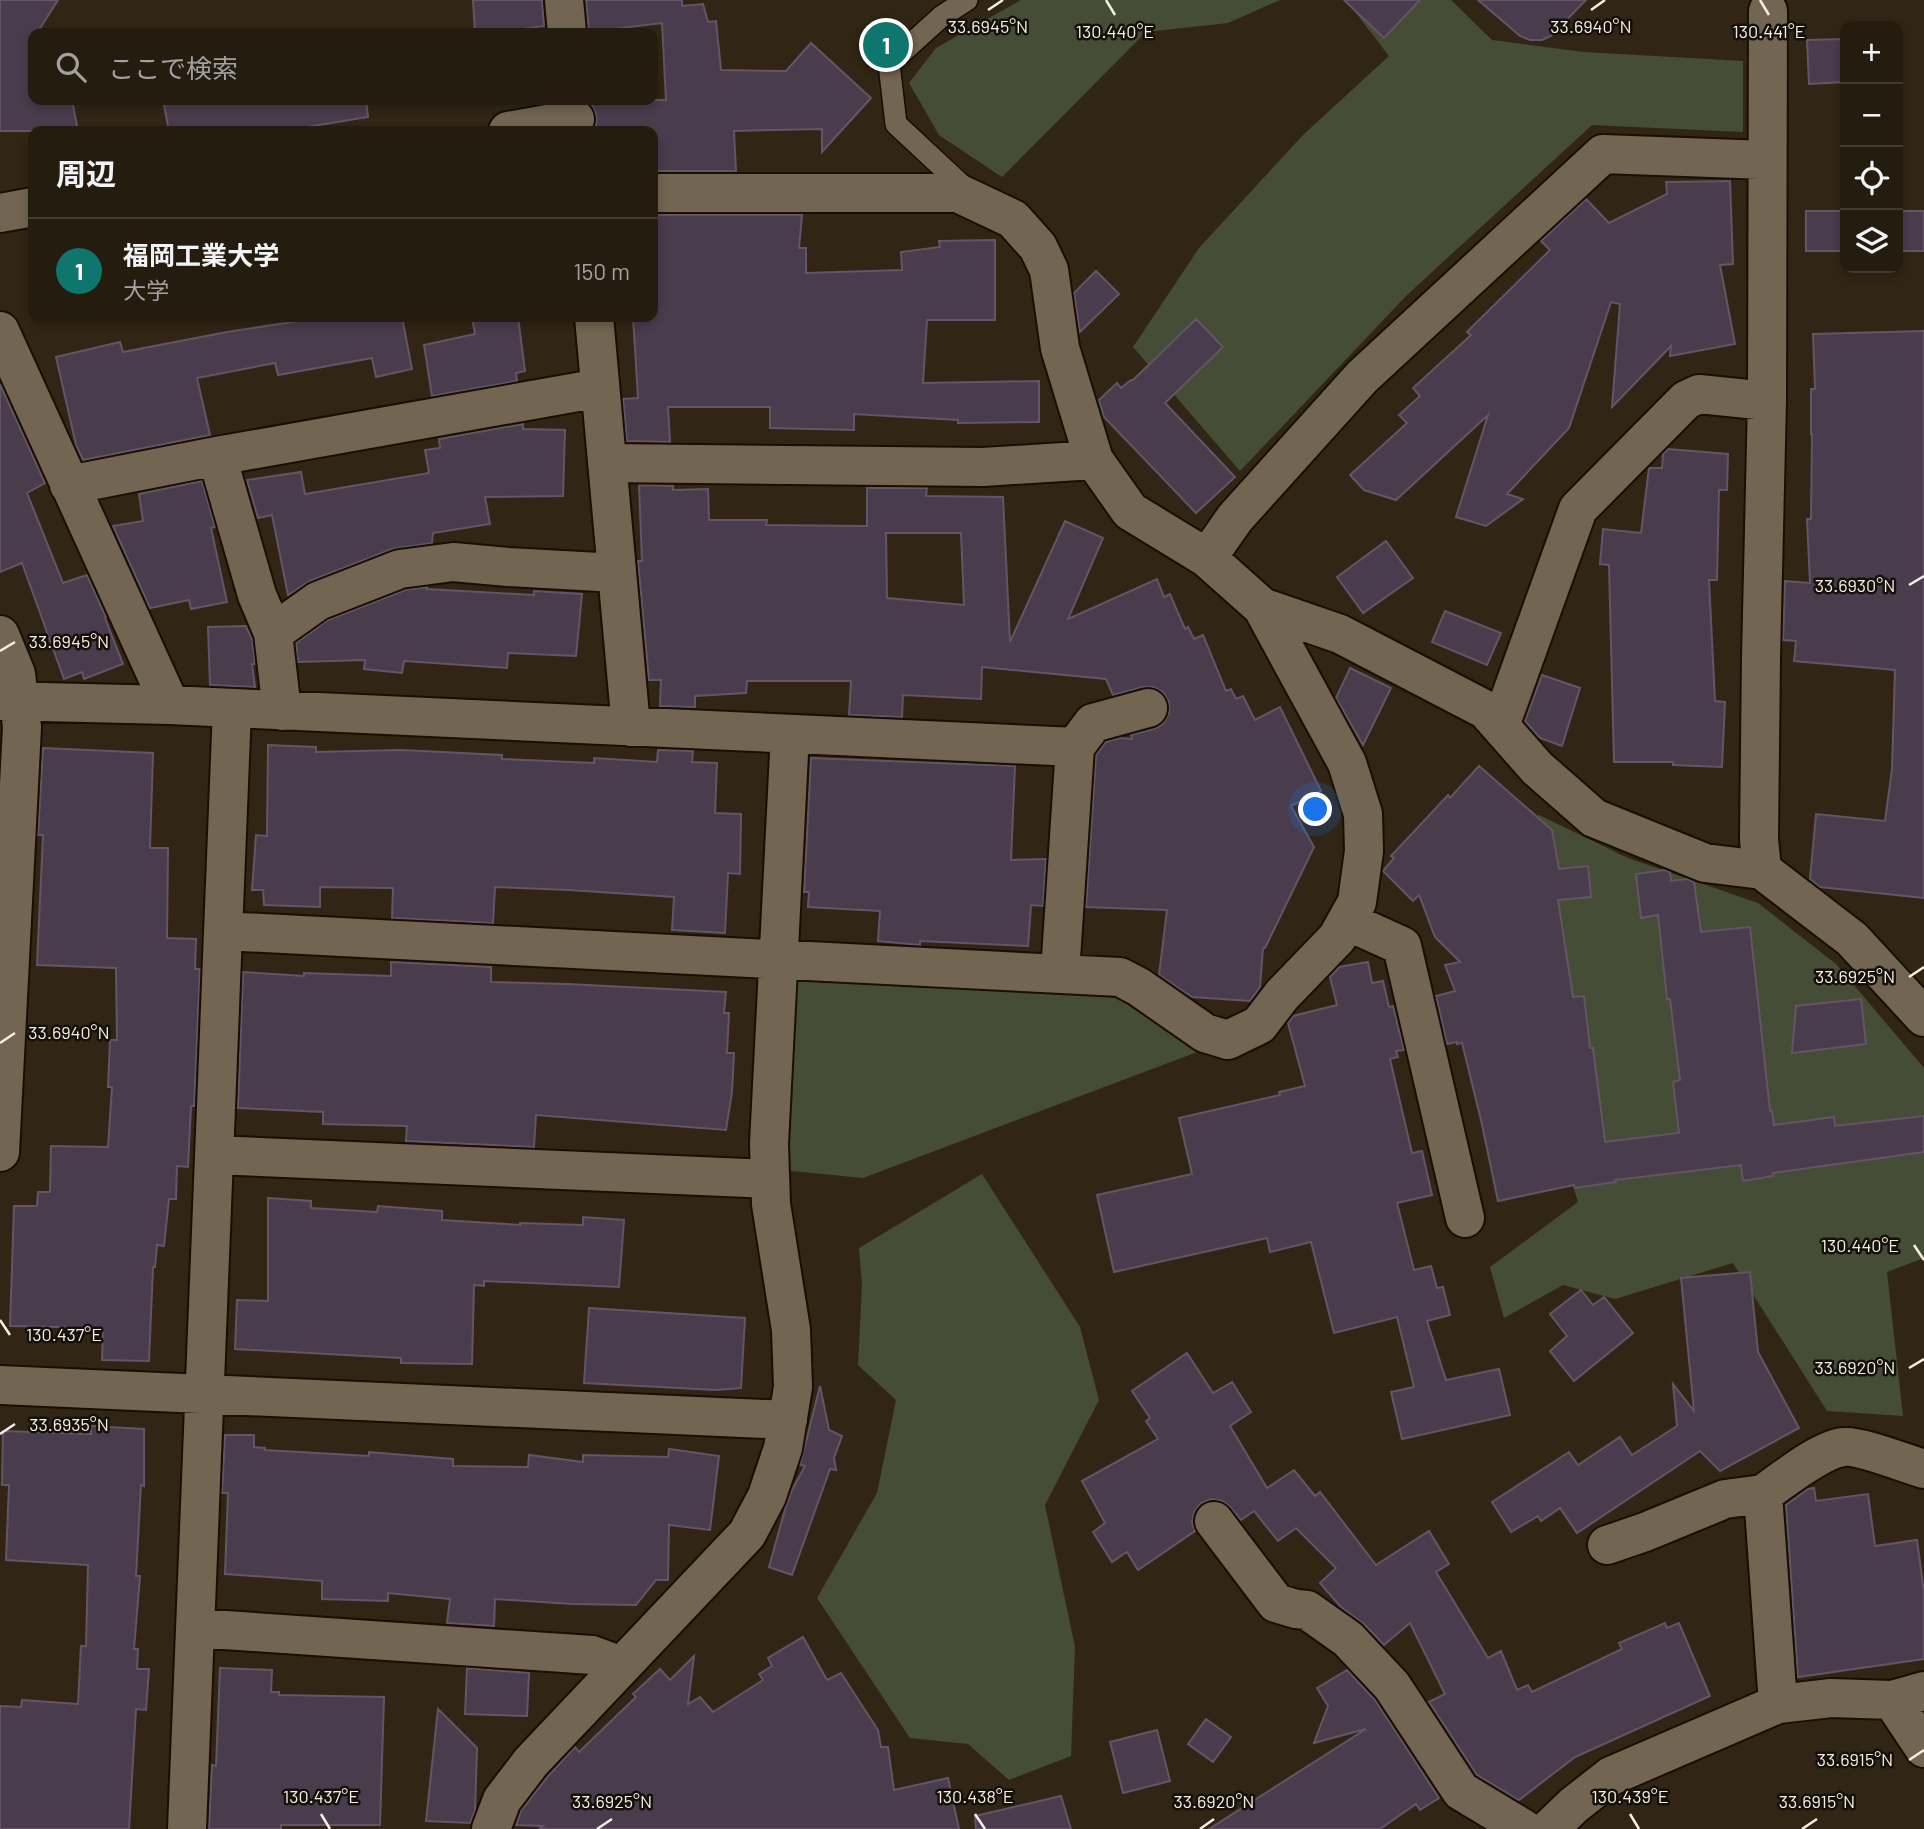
<!DOCTYPE html>
<html lang="ja">
<head>
<meta charset="utf-8">
<style>
	body { margin:0; font-family:Barlow,"Noto Sans JP",sans-serif; background:#31291e; color:#f1f3f6 }
	.controls { position:absolute; right:21px; top:21px; display:grid; overflow:hidden; border-radius:14px; box-shadow:0 4px 10px #0003 }
	.controls button { width:63px; height:63px; display:grid; place-items:center; padding:0; border:0; border-bottom:2px solid #423a30; background:#251c10; color:#f1f3f6; font:35px sans-serif }
	.you { position:absolute; left:1316px; top:810px; width:24px; height:24px; margin:-18px; border:5px solid #fff; border-radius:50%; background:#1a73e8; box-shadow:0 0 0 10px #1a73e833 }
	.badge { display:grid; place-items:center; width:46px; height:46px; border-radius:50%; background:#0f766e; color:#fff; font-size:23px; font-weight:700 }
	.pin { position:absolute; translate:-50% -50%; border:4px solid #fff; box-shadow:0 2px 7px #0006 }
	.list { margin:0; padding:0; list-style:none }
	h2 { display:flex; justify-content:space-between; align-items:center; height:91px; margin:0; padding:0 28px; font-size:30px }
	h2 small { font-size:23px; font-weight:400; color:#a3a19f }
	.list li { display:grid; grid-template-columns:46px 1fr auto; gap:21px; align-items:center; box-sizing:border-box; height:105px; padding:0 28px; border-top:2px solid #423a30 }
	.list b { display:block; font-size:26px; white-space:nowrap }
	.list p { margin:0; font-size:23px; white-space:nowrap; color:#a3a19f }
	.list em { font-size:23px; font-style:normal; color:#a3a19f }
	.icon { flex:none; width:38px; height:38px; fill:none; stroke:currentColor; stroke-width:2; stroke-linecap:round; stroke-linejoin:round }
	.map { position:relative; flex:none; width:1924px; height:1829px; overflow:hidden }
	.search { position:absolute; background:#251c10; box-shadow:0 4px 10px #0003; left:28px; top:28px; width:630px; height:77px; display:flex; align-items:center; gap:18px; box-sizing:border-box; padding:0 24px; border-radius:14px; color:#a3a19f; font-size:26px }
	.panel { position:absolute; background:#251c10; box-shadow:0 4px 10px #0003; left:28px; top:126px; width:630px; height:196px; border-radius:14px }
	.map>svg:first-child { display:block }
</style>
</head>
<body>
<div class="map">
<svg width="1924" height="1829" viewBox="0 0 1924 1829">
	<rect width="100%" height="100%" fill="#312615"/>
	<path fill="#464d36" d="M1021,0H1280L1228,23L1146,32L1002,177L939,135L909,83L936,48Z
		M1346,0H1451L1492,40L1584,52L1743,61V132L1592,125L1407,295L1240,471L1133,347L1199,248L1303,135L1389,56Z
		M1539,815L1628,858L1758,903L1836,964L1924,1068V1258L1887,1272L1903,1416L1827,1411L1733,1263L1615,1299L1563,1285L1504,1318L1490,1267L1578,1202L1473,870Z
		M790,973L1116,986L1200,1051L863,1178L782,1170Z
		M982,1174L1080,1327L1099,1400L1045,1505L1075,1647L1071,1756L1009,1780L968,1744L910,1738L817,1598L877,1493L896,1400L858,1365L862,1286L859,1248Z"/>
	<path fill="#493c4d" stroke="#635566" stroke-width="2" fill-rule="evenodd" d="M0,0H58L37,33H33V100H72L78,131H0Z
		M473,0H542L544,26L497,33H475Z
		M586,0H682V6L703,4L708,22L716,21L721,70L786,71L811,43L871,98L822,152V129L734,131L736,171H653V131H592L596,126V114L592,105L586,100H666L662,23L589,32Z
		M1344,0H1420L1384,38Z
		M1478,0H1586L1551,36L1542,40H1530L1520,36Z
		M1845,39V82L1809,84L1807,40Z
		M163,100H366L368,117L283,131H169Z
		M1730,181L1733,264L1720,265L1735,344L1670,356L1671,346L1612,407L1620,304L1611,302L1569,428L1507,494L1523,499L1486,526L1456,517L1488,415L1396,500L1364,490L1350,475L1407,423L1399,415L1420,396L1413,388L1471,335L1467,332L1550,250L1541,241L1586,199L1609,223L1667,194L1666,182Z
		M1806,211H1845V251H1806Z
		M1898,211H1924V251H1898Z
		M653,215H802L799,248H806V273L902,270L901,252L940,247L939,241L995,240V320H927L923,383L1039,381V422L958,423V420L854,414V430L770,428V407H668L670,442L627,441L623,399L638,398L633,317H653Z
		M1096,271L1119,294L1080,332L1074,293Z
		M325,317H402L412,369L376,377L372,358L278,375L275,363L197,378L210,435L83,460L76,445L56,357L120,342L123,352L227,332Z
		M472,317H518L525,371L516,373L517,381L432,396L424,345L475,334Z
		M1196,319L1223,347L1165,403L1235,477L1196,513L1104,417L1099,400L1117,383L1121,388L1131,380H1133Z
		M1924,331V898L1820,887L1810,879L1816,814L1885,821L1892,769L1895,670L1794,661L1796,641L1783,640L1785,581L1810,583L1807,519H1811L1812,434H1811V389H1815L1813,334Z
		M0,384L45,483L27,493L63,583L87,575L106,617L105,618L123,664L84,679L82,672L64,679L22,563L0,572Z
		M523,424V429L565,430L563,496L485,497L490,524L433,533L432,543L392,549L310,581L288,595L272,515L258,518L247,480L301,472L305,494L429,473L425,450L440,448L439,439Z
		M1668,449L1728,454L1727,490H1719L1717,580H1709L1715,701L1725,702L1722,767L1673,765V762H1614L1609,565L1600,564L1603,529L1641,533L1649,468H1662L1663,454Z
		M202,481L215,527L211,528L227,602L191,609L189,600L150,608L113,526L143,521L139,494Z
		M639,485L673,486V490L708,489L709,520H767L766,525L867,526V488H927L926,496L1003,497L1010,642L1065,521L1103,538L1068,619L1157,579L1164,597L1170,594L1185,629L1188,627L1194,639L1203,635L1226,691L1231,689L1236,699L1243,696L1255,720L1280,707L1321,791L1291,806L1314,847L1265,948H1263L1260,987L1250,1001L1192,997L1159,975L1167,910L1086,907L1096,755L1106,742L1120,738L1132,739L1131,735L1154,729L1163,724L1169,713V702L1163,692L1153,687H1143L1113,695L1106,679L982,667L981,699L903,695L902,717L849,715L851,681H747L746,693L695,696V707L660,706L661,680H649L638,561H642ZM886,533H961L964,605L887,598Z
		M1386,541L1413,578L1363,613L1337,577Z
		M427,587V589L534,595V591L582,594L576,656L508,653L507,668L404,661L402,673L364,669L365,660L298,662L296,643L328,620L405,590Z
		M1445,611L1501,633L1487,665L1432,642Z
		M246,626L252,639L255,664H252L255,687L210,685L208,627Z
		M1350,668L1391,688L1363,745L1336,698Z
		M1542,675L1580,688L1562,746L1540,738L1525,721Z
		M268,745L316,747V752L401,750L502,755V759L594,763V758L657,762L658,750L693,751L692,762L717,763L715,813L741,814L740,874L728,873L725,933L672,930L674,897L569,890L495,887L493,923L392,918L393,888L320,887V907L264,905L263,890H252L256,835L267,836Z
		M43,748L153,753L150,848H168L167,938L196,939L195,969H200L194,1106H191L188,1167L177,1166L176,1199H169L164,1246L157,1245L155,1267H153L149,1361L102,1360L103,1328L10,1326L14,1206H37L38,1192H50L51,1146L108,1147L112,1087H108L110,1040H117L116,968L37,965L43,835H38Z
		M811,758L1015,766L1011,860L1046,859L1043,906L1031,905L1028,946L920,941V945L878,941L880,911L808,907L809,892H804Z
		M1479,766L1552,830L1559,869L1588,866L1591,897L1558,900L1573,997L1584,996L1590,1048H1593L1605,1142L1679,1133L1673,1082L1680,1080L1670,999H1667L1658,915L1641,918L1636,874L1665,870L1670,872L1671,881L1687,879L1694,882L1701,932L1750,927L1770,1111H1772L1774,1125L1834,1117L1835,1126L1924,1116V1152L1773,1173V1176L1743,1181L1741,1165L1615,1180L1616,1182L1575,1188L1574,1185L1498,1201L1481,1120L1462,1043L1457,1044V1042L1447,1044L1436,996L1455,991L1445,965L1460,962L1435,937L1419,895L1413,901L1383,871L1394,858L1391,856L1448,795L1450,798Z
		M391,962L491,967V982L567,984L726,992L724,1013H729L727,1053H734L732,1092L726,1130L536,1115L534,1147L406,1141L407,1126L323,1124V1112L238,1108L243,972L304,976V973L391,976Z
		M1368,962L1372,983L1383,981L1389,1007L1393,1006L1404,1050L1396,1051L1398,1057L1390,1059L1412,1153L1422,1151L1432,1195L1397,1203L1414,1270L1431,1266L1437,1288L1443,1287L1450,1315L1427,1321L1446,1380L1499,1369L1510,1415L1402,1439L1391,1392L1414,1387L1397,1317L1334,1333L1311,1242L1270,1252L1267,1238L1114,1272L1097,1195L1192,1174L1179,1118L1280,1095L1279,1092L1305,1086L1288,1023L1293,1016L1337,1005L1330,977L1339,967Z
		M1861,999L1866,1044L1792,1053L1796,1006Z
		M268,1198L311,1201V1208L377,1212L378,1206L442,1211V1220L520,1225V1223L583,1225V1217L624,1220L619,1287L484,1281V1286L474,1285L472,1364L401,1363V1358L235,1349L237,1300L268,1301Z
		M1750,1272L1758,1352L1799,1428L1720,1471L1700,1451L1577,1533L1560,1508L1541,1521L1538,1516L1511,1532L1492,1502L1569,1452L1578,1465L1620,1437L1632,1455L1677,1426L1673,1384L1694,1411L1681,1278Z
		M1581,1290L1593,1305L1604,1297L1633,1333L1574,1381L1550,1351L1567,1336L1550,1314Z
		M589,1308L745,1318L741,1388L716,1390L584,1383Z
		M1187,1353L1213,1393L1232,1382L1251,1412L1230,1426L1267,1488L1294,1470L1315,1496L1320,1492L1376,1565L1429,1531L1449,1564L1436,1572L1488,1658L1501,1651L1517,1690L1528,1685L1532,1692L1622,1649L1619,1643L1665,1623L1667,1628L1679,1623L1710,1696L1575,1757L1519,1800L1477,1775L1429,1702L1445,1694L1410,1623L1384,1645L1364,1624L1341,1607L1320,1583L1336,1568L1296,1528L1278,1541L1254,1511L1241,1520L1231,1508L1223,1501L1211,1499L1201,1503L1194,1512L1192,1523L1195,1531L1138,1570L1127,1552L1112,1562L1093,1532L1105,1523L1082,1481L1158,1439L1146,1421L1150,1418L1132,1391Z
		M820,1386L829,1430L842,1436L834,1458L836,1470L830,1469L792,1575L769,1567L786,1506L792,1490L805,1466L800,1465Z
		M91,1426L144,1429V1486L141,1485L136,1576H140L134,1649H138L137,1669H149L146,1710L136,1709L129,1829H0V1706L21,1707L22,1700L78,1704L81,1646H86L88,1565L6,1560L9,1485H2L3,1431L91,1434Z
		M225,1435H254V1447L265,1448V1450L369,1456V1452L453,1459V1466L528,1467L529,1455L583,1462V1455L668,1457L669,1449L719,1456L710,1530L669,1525L668,1580H656L636,1605L572,1604L495,1599L494,1626L447,1623L450,1599L388,1593V1601L322,1599V1581L225,1574L228,1493H222Z
		M1814,1488L1816,1501L1868,1494L1875,1546L1917,1540L1924,1592V1659L1798,1677L1786,1505L1808,1489Z
		M803,1637L827,1680L841,1673L878,1730L881,1747H888L894,1790L948,1778L959,1829H539L543,1826L516,1825L521,1811L548,1776L575,1747L579,1752L636,1697L633,1694L660,1669L670,1680L694,1656L688,1704L700,1697L713,1712L763,1680L759,1674L772,1666L768,1658Z
		M220,1668L272,1670L271,1692H279V1695L384,1697L380,1825H281V1829H209L212,1765L216,1766Z
		M467,1668L529,1673L527,1716L465,1714Z
		M1347,1670L1375,1700L1439,1798L1420,1810L1416,1804L1380,1829H1209L1366,1729L1314,1743L1328,1706L1317,1688Z
		M438,1709L477,1748L475,1811L470,1823L426,1821Z
		M1206,1719L1231,1737L1213,1762L1188,1744Z
		M1157,1730L1170,1781L1123,1793L1110,1742Z
		M1061,1796L1071,1829H976L975,1816Z"/>
	<g fill="none" stroke-linecap="round" stroke-linejoin="round">
		<defs>
			<path id="service" d="M967,0L942,16L889,64L896,124L970,193"/>
			<path id="minor" d="M564,0L567,33
				M508,131L575,119
				M0,213L33,207
				M594,317L631,727
				M0,331L170,705
				M217,456L257,595L273,633L282,711
				M607,463L983,467L1094,460
				M69,485L217,456L600,388
				M1207,558L1235,518L1362,377L1603,154L1766,160
				M1262,607L1340,634L1486,710L1537,768L1594,818L1705,863L1762,870L1852,939L1924,1017
				M273,633L318,601L400,569L453,562L508,567L617,573
				M0,635L16,674L22,727L0,1152
				M0,701L170,705L1075,747L1093,723L1148,708
				M1500,726L1578,509L1686,400L1699,394L1767,401
				M1762,870L1759,839L1761,657L1767,401L1768,11
				M1347,921L1402,946L1465,1218
				M223,931L1120,977L1139,987L1205,1033L1228,1040L1259,1025L1282,995L1337,938L1357,902L1364,851L1363,814L1347,763L1262,607L1207,558L1130,511L1094,460L1060,348L1049,270L1038,247L1013,219L958,193H653
				M1060,973L1075,747
				M214,1155L770,1179
				M0,1385L788,1420
				M1214,1521L1276,1603L1296,1609L1307,1610L1348,1639L1392,1686L1461,1791L1524,1829
				M1607,1545L1645,1532L1725,1499L1763,1494
				M195,1628L592,1655L622,1666
				M1892,1700L1924,1748
				M1778,1704L1763,1494C1783,1480 1821,1449 1844,1447C1859,1445 1907,1464 1924,1469
				M187,1829L232,709
				M491,1829L502,1800L531,1762L747,1534L767,1496L783,1448L793,1387L791,1330L771,1204L769,1144L790,734
				M1549,1829L1574,1805L1611,1776L1778,1704L1831,1698L1892,1700L1924,1691"/>
		</defs>
		<use href="#service" stroke="#190f02" stroke-width="24"/>
		<use href="#minor" stroke="#190f02" stroke-width="42"/>
		<use href="#service" stroke="#726552" stroke-width="21"/>
		<use href="#minor" stroke="#726552" stroke-width="38"/>
	</g>
	<path fill="none" stroke="#f5eee3" stroke-width="2.5" d="M1106,0L1115,15M1760,0L1769,15M988,10L1003,0M1591,10L1605,0M1909,585L1924,576M0,651L15,642M1909,977L1924,967M0,1043L15,1033M1914,1245L1924,1260M0,1320L10,1335M1909,1368L1924,1359M0,1434L15,1424M1909,1760L1924,1750M321,1814L330,1829M975,1814L985,1829M1630,1814L1639,1829M597,1829L612,1819M1200,1829L1214,1819M1802,1829L1817,1819"/>
	<g font-size="18" text-anchor="middle" fill="#f5eee3" stroke="#151009" stroke-width="5" stroke-linejoin="round" paint-order="stroke">
		<text x="988" y="33">33.6945°N</text>
		<text x="1591" y="33">33.6940°N</text>
		<text x="1115" y="38">130.440°E</text>
		<text x="1769" y="38">130.441°E</text>
		<text x="1855" y="592">33.6930°N</text>
		<text x="69" y="648">33.6945°N</text>
		<text x="1855" y="983">33.6925°N</text>
		<text x="69" y="1039">33.6940°N</text>
		<text x="1860" y="1252">130.440°E</text>
		<text x="64" y="1341">130.437°E</text>
		<text x="1855" y="1374">33.6920°N</text>
		<text x="69" y="1431">33.6935°N</text>
		<text x="1855" y="1766">33.6915°N</text>
		<text x="321" y="1803">130.437°E</text>
		<text x="975" y="1803">130.438°E</text>
		<text x="1630" y="1803">130.439°E</text>
		<text x="612" y="1808">33.6925°N</text>
		<text x="1214" y="1808">33.6920°N</text>
		<text x="1817" y="1808">33.6915°N</text>
	</g>
</svg>
<div class="controls">
<button>+</button>
<button>−</button>
<button><svg class="icon" aria-label="locate" viewBox="0 0 24 24"><circle cx="12" cy="12" r="6"/><path d="M12 2v4M12 18v4M2 12h4M18 12h4"/></svg></button>
<button><svg class="icon" aria-label="layers" viewBox="0 0 24 24"><path d="M12 4l9 5-9 5-9-5zM3 14l9 5 9-5"/></svg></button>
</div>
<div class="you"></div>
<div class="pin badge" style="left:886px;top:45px">1</div>
<div class="search"><svg class="icon" aria-label="search" viewBox="0 0 24 24"><circle cx="10" cy="10" r="6"/><path d="M15 15l6 6"/></svg>ここで検索</div>
<section class="panel">
<h2>周辺<small></small></h2>
<ul class="list">
<li><span class="badge">1</span><div><b>福岡工業大学</b><p>大学</p></div><em>150 m</em></li>
</ul>
</section>
</div>
</body>
</html>
